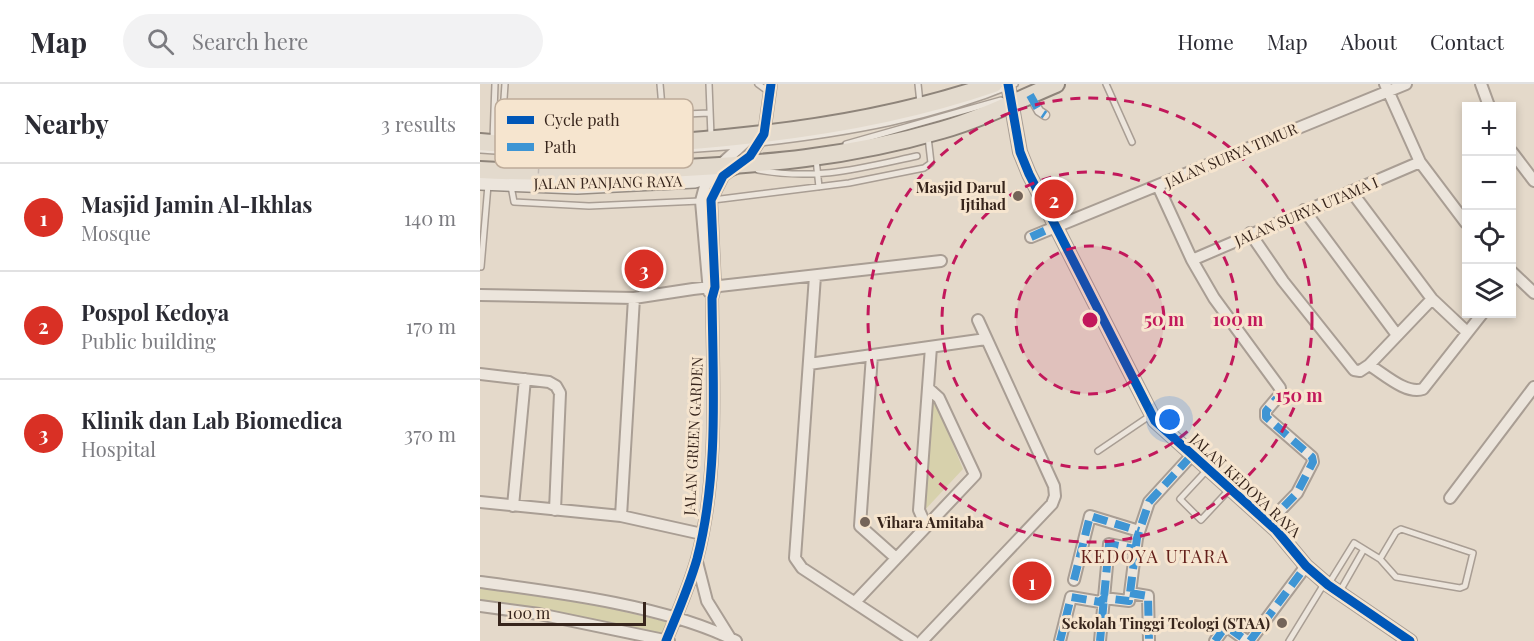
<!DOCTYPE html>
<html lang="en">
<head>
<meta charset="utf-8">
<style>
	body { margin:0; font-family:"Playfair Display",serif; background:#f2f2f3; color:#2b2b33 }
	.controls { position:absolute; right:18px; top:18px; display:grid; overflow:hidden; border-radius:0px; box-shadow:0 3px 9px #0003 }
	.controls button { width:54px; height:54px; display:grid; place-items:center; padding:0; border:0; border-bottom:2px solid #e1e1e2; background:#fff; color:#2b2b33; font:30px sans-serif }
	.scale { position:absolute; left:18px; bottom:15px; width:148px; box-sizing:border-box; padding-left:6px; border:3px solid #37251c; border-top:0; font-size:16px; line-height:21px; white-space:nowrap; color:#37251c; -webkit-text-stroke:4px #f6e5cf; paint-order:stroke }
	.you { position:absolute; left:690px; top:336px; width:21px; height:21px; margin:-15px; border:4px solid #fff; border-radius:50%; background:#1a73e8; box-shadow:0 0 0 9px #1a73e833 }
	.badge { display:grid; place-items:center; width:39px; height:39px; border-radius:50%; background:#d93025; color:#fff; font-size:20px; font-weight:700 }
	.pin { position:absolute; translate:-50% -50%; border:3px solid #fff; box-shadow:0 2px 6px #0006 }
	.list { margin:0; padding:0; list-style:none }
	h2 { display:flex; justify-content:space-between; align-items:center; height:78px; margin:0; padding:0 24px; font-size:26px }
	h2 small { font-size:20px; font-weight:400; color:#7c7c81 }
	.list li { display:grid; grid-template-columns:39px 1fr auto; gap:18px; align-items:center; box-sizing:border-box; height:108px; padding:0 24px; border-top:2px solid #e1e1e2 }
	.list b { display:block; font-size:22px; white-space:nowrap }
	.list p { margin:0; font-size:20px; white-space:nowrap; color:#7c7c81 }
	.list em { font-size:20px; font-style:normal; color:#7c7c81 }
	.icon { flex:none; width:33px; height:33px; fill:none; stroke:currentColor; stroke-width:2; stroke-linecap:round; stroke-linejoin:round }
	.map { position:relative; flex:none; width:1054px; height:557px; overflow:hidden }
	header { display:flex; align-items:center; gap:36px; box-sizing:border-box; height:84px; padding:0 30px; background:#fff; border-bottom:2px solid #e1e1e2 }
	header strong { font-size:28px }
	nav { display:flex; gap:33px; margin-inline-start:auto; font-size:21px }
	.search { width:420px; height:54px; background:#f2f2f3; display:flex; align-items:center; gap:15px; box-sizing:border-box; padding:0 21px; border-radius:33px; color:#7c7c81; font-size:22px }
	main { display:flex }
	aside { flex:1; background:#fff }
	.map>svg:first-child { display:block }
</style>
</head>
<body>
<header>
<strong>Map</strong>
<div class="search"><svg class="icon" aria-label="search" viewBox="0 0 24 24"><circle cx="10" cy="10" r="6"/><path d="M15 15l6 6"/></svg>Search here</div>
<nav><a>Home</a><a>Map</a><a>About</a><a>Contact</a></nav>
</header>
<main>
<aside>
<h2>Nearby<small>3 results</small></h2>
<ul class="list">
<li><span class="badge">1</span><div><b>Masjid Jamin Al-Ikhlas</b><p>Mosque</p></div><em>140 m</em></li>
<li><span class="badge">2</span><div><b>Pospol Kedoya</b><p>Public building</p></div><em>170 m</em></li>
<li><span class="badge">3</span><div><b>Klinik dan Lab Biomedica</b><p>Hospital</p></div><em>370 m</em></li>
</ul>
</aside>
<div class="map">
<svg width="1054" height="557" viewBox="0 0 1054 557">
	<rect width="100%" height="100%" fill="#e4d9ca"/>
	<path fill="#d7d1ac" d="M452,309L483,385L443,428Z
		M0,501L95,516L187,538L181,553L0,520Z"/>
	<g fill="none" stroke-linecap="round" stroke-linejoin="round">
		<defs>
			<path id="service" d="M180,0L185,58
				M229,0L231,52
				M278,0L289,8
				M438,0L440,19
				M626,0L652,58
				M183,31L229,29
				M23,34L146,44L153,49L156,59
				M13,55L15,0
				M21,58L25,0
				M280,59C368,49 453,34 535,0
				M366,60L521,16
				M0,66L31,68
				M68,70L120,72L259,62
				M336,75L339,103
				M278,86C336,97 381,84 437,72
				M31,102L34,118L109,122L220,117
				M233,116L369,99L444,84L451,79L448,53
				M1,183L8,101
				M618,367L671,331
				M727,386L700,415L721,436L749,406
				M848,501L874,459L900,475L916,493L980,504L985,502L993,469L921,445L916,448L900,475
				M860,507L884,465
				M809,557L844,500"/>
			<path id="pedestrian" d="M550,11L559,27L565,31"/>
			<path id="minor" d="M905,0L940,78L986,139
				M1001,0L1009,22
				M1032,68L1054,97
				M678,102L712,176L734,214L800,304
				M871,107L952,215L987,248
				M824,126L917,251
				M770,149L803,197L874,286L880,287L889,281L952,215
				M551,153L926,0
				M712,176L940,78
				M1032,188L1054,209
				M335,192L315,474L322,484L433,557
				M229,208L221,117L225,102L237,84L274,50
				M0,211L154,214L213,205L461,177
				M392,271L380,442L416,474
				M329,280L506,255
				M889,281C903,289 926,311 943,305L1002,230
				M0,290L69,298L76,302L80,309L75,426
				M970,414L1054,303
				M0,418L141,432L222,450
				M33,422L45,295
				M141,432L154,214
				M788,439L817,409L833,378L832,373L786,333V327L797,314
				M446,442L439,426L451,263
				M217,478L227,517L250,554
				M594,496L610,432L659,447
				M0,498C76,508 188,522 256,557
				M650,509L668,512L669,557
				M376,517L495,391L459,314L449,305
				M0,522L59,530L189,557
				M186,557C197,530 209,503 217,475C239,391 233,299 232,214L235,203L231,116L243,92L270,72L284,50L291,0
				M442,557L572,420L575,412L574,402L498,236
				M580,557L591,513L620,518L624,514L649,517L657,454L669,418L712,371
				M620,557L629,460L655,465
				M735,557L746,542L767,557
				M770,557L826,482"/>
			<path id="tertiary" d="M528,0L540,68L549,90L675,337L796,446L826,482L848,501L930,557"/>
			<path id="secondary" d="M0,98L97,102L215,96L254,83"/>
			<path id="primary" d="M0,58C98,67 185,61 283,50C361,41 439,26 514,0
				M0,86C62,89 125,88 187,85C285,80 366,74 462,46C501,35 538,16 576,0"/>
		</defs>
		<use href="#service" stroke="#a99e94" stroke-width="8"/>
		<use href="#pedestrian" stroke="#a99e94" stroke-width="11"/>
		<use href="#minor" stroke="#a99e94" stroke-width="14"/>
		<use href="#tertiary" stroke="#a99e94" stroke-width="16"/>
		<use href="#secondary" stroke="#988e84" stroke-width="18"/>
		<use href="#primary" stroke="#8e847a" stroke-width="20"/>
		<use href="#service" stroke="#ece5dc" stroke-width="5"/>
		<use href="#pedestrian" stroke="#ece5dc" stroke-width="8"/>
		<use href="#minor" stroke="#ece5dc" stroke-width="10"/>
		<use href="#tertiary" stroke="#ece5dc" stroke-width="14"/>
		<use href="#secondary" stroke="#ece5dc" stroke-width="15"/>
		<use href="#primary" stroke="#e3dacd" stroke-width="16"/>
		<path stroke="#c4bbb3" stroke-width="1.5" stroke-dasharray="4.5 3" stroke-linecap="butt" d="M58,97L60,58"/>
		<path stroke="#3e95d4" stroke-width="8" stroke-dasharray="15 8" stroke-linecap="butt" d="M550,11L559,27L565,31
			M551,153L575,142
			M788,439L817,409L833,378L832,373L786,333V327L797,314
			M594,496L610,432L659,447
			M650,509L668,512L669,557
			M580,557L591,513L620,518L624,514L649,517L657,454L669,418L712,371
			M620,557L629,460L655,465
			M735,557L746,542L767,557
			M770,557L826,482"/>
		<defs>
			<path id="cycleway" d="M528,0L540,68L549,90L675,337L796,446L826,482L848,501L930,557
				M186,557C197,530 209,503 217,475C239,391 233,299 232,214L235,203L231,116L243,92L270,72L284,50L291,0"/>
		</defs>
		<use href="#cycleway" stroke="#f6e5cf" stroke-width="13"/>
		<use href="#cycleway" stroke="#0057b8" stroke-width="9"/>
	</g>
	<circle cx="610" cy="236" r="74" fill="#c2185b" fill-opacity=".12"/>
	<g fill="none" stroke="#c2185b" stroke-width="3" stroke-dasharray="10 8">
		<circle cx="610" cy="236" r="74"/>
		<circle cx="610" cy="236" r="148"/>
		<circle cx="610" cy="236" r="222"/>
	</g>
	<g fill="#746459" stroke="#f6e5cf" stroke-width="2">
		<circle cx="538" cy="112" r="6"/>
		<circle cx="385" cy="438" r="6"/>
		<circle cx="802" cy="539" r="6"/>
	</g>
	<g text-anchor="middle" dominant-baseline="central" stroke-width="6" stroke-linejoin="round" paint-order="stroke">
		<g font-size="15" fill="#37251c" stroke="#f6e5cf">
			<text transform="translate(751 71) rotate(-23)">JALAN SURYA TIMUR</text>
			<text transform="translate(128 98) rotate(-1)">JALAN PANJANG RAYA</text>
			<text transform="translate(826 127) rotate(-23)">JALAN SURYA UTAMA I</text>
			<text transform="translate(213 352) rotate(-87)">JALAN GREEN GARDEN</text>
			<text transform="translate(766 401) rotate(43)">JALAN KEDOYA RAYA</text>
		</g>
		<g font-size="15" font-weight="bold" fill="#37251c" stroke="#f6e5cf" text-anchor="end">
			<text x="526" y="103">Masjid Darul<tspan x="526" dy="17">Ijtihad</tspan></text>
			<text x="397" y="438" text-anchor="start">Vihara Amitaba</text>
			<text x="790" y="539">Sekolah Tinggi Teologi (STAA)</text>
		</g>
		<g font-size="18" letter-spacing="1.5" fill="#64201b" stroke="#f6e5cf">
			<text x="675" y="472">KEDOYA UTARA</text>
		</g>
	</g>
	<rect x="15" y="15" width="198" height="69" rx="9" fill="#f6e5cf" stroke="#bdab99" stroke-width="1.5"/>
	<rect x="27" y="32" width="27" height="8" fill="#0057b8"/>
	<rect x="27" y="59" width="27" height="8" fill="#3e95d4"/>
	<g font-size="16" fill="#37251c">
		<text x="64" y="42">Cycle path</text>
		<text x="64" y="69">Path</text>
	</g>
	<circle cx="610" cy="236" r="9" fill="#c2185b" stroke="#f6e5cf" stroke-width="3"/>
	<g font-size="18" text-anchor="middle" font-weight="bold" fill="#c2185b" stroke="#f6e5cf" stroke-width="6" stroke-linejoin="round" paint-order="stroke">
		<text x="684" y="242">50 m</text>
		<text x="758" y="242">100 m</text>
		<text x="819" y="318">150 m</text>
	</g>
</svg>
<div class="controls">
<button>+</button>
<button>−</button>
<button><svg class="icon" aria-label="locate" viewBox="0 0 24 24"><circle cx="12" cy="12" r="6"/><path d="M12 2v4M12 18v4M2 12h4M18 12h4"/></svg></button>
<button><svg class="icon" aria-label="layers" viewBox="0 0 24 24"><path d="M12 4l9 5-9 5-9-5zM3 14l9 5 9-5"/></svg></button>
</div>
<div class="scale">100 m</div>
<div class="you"></div>
<div class="pin badge" style="left:552px;top:497px">1</div>
<div class="pin badge" style="left:574px;top:115px">2</div>
<div class="pin badge" style="left:164px;top:185px">3</div>
</div>
</main>
</body>
</html>
